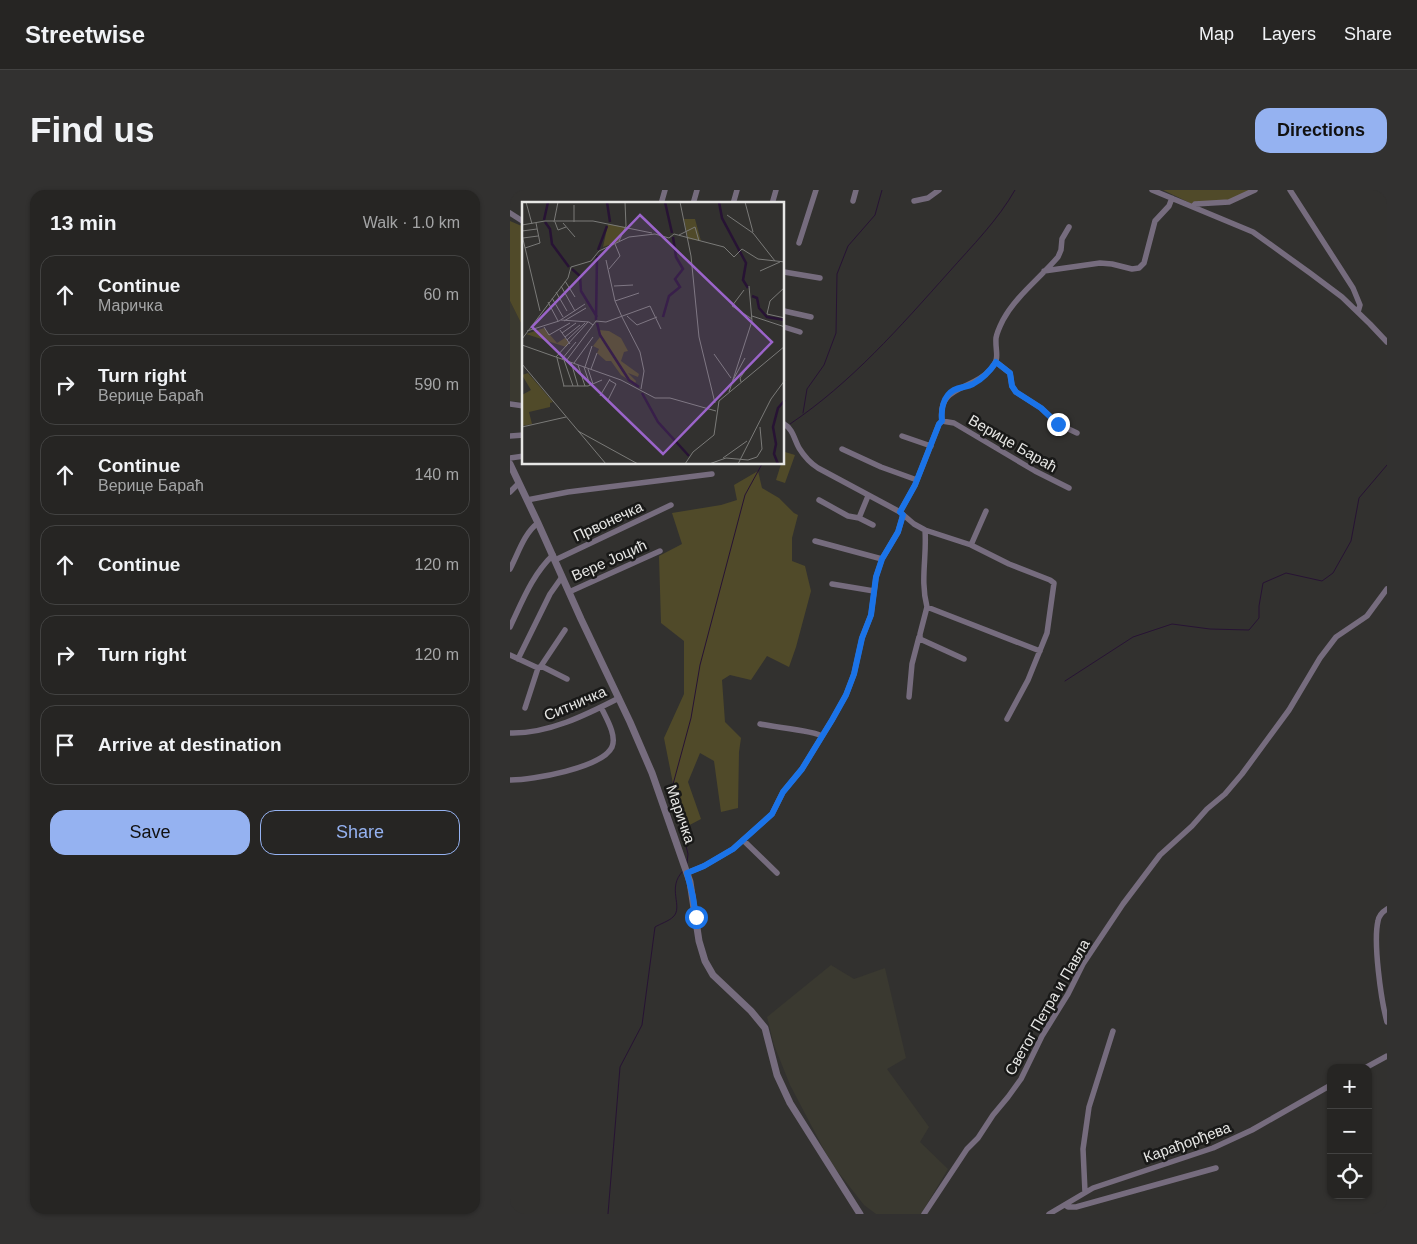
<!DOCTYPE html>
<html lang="en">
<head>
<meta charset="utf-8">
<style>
	body { margin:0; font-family:Helvetica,sans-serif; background:#323130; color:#f1f3f6 }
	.controls { position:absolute; right:15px; bottom:15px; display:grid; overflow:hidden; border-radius:10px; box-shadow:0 1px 4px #0004 }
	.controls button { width:45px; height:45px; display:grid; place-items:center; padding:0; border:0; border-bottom:1px solid #424241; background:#262523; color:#f1f3f6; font:25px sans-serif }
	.stop { position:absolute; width:15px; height:15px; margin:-11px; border:4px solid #1a73e8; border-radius:50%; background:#fff }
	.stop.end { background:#1a73e8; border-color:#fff; box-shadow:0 1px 5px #0008 }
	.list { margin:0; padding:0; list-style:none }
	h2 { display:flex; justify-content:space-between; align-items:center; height:65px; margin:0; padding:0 20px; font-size:21px }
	h2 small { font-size:16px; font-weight:400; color:#a4a5a6 }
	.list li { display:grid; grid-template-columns:32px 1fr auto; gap:15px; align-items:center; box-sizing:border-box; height:80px; margin:0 10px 10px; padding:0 10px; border:1px solid #424241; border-radius:15px }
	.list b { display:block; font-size:19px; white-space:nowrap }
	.list p { margin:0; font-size:16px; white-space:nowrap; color:#a4a5a6 }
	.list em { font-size:16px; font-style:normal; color:#a4a5a6 }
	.actions { display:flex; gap:10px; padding:15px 20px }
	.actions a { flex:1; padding:11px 0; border:1px solid #95b2f1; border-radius:15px; text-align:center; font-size:18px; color:#95b2f1 }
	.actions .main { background:#95b2f1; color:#111 }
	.icon { flex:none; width:28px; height:28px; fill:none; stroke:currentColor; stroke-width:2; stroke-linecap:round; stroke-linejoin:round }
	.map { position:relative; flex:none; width:877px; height:1024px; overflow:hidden; border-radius:15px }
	header { display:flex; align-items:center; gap:30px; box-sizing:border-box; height:70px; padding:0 25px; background:#262523; border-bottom:1px solid #424241 }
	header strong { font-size:24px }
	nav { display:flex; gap:28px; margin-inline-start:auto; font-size:18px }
	.intro { display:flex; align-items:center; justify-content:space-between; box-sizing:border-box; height:120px; padding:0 30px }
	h1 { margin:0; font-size:35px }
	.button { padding:12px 22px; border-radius:15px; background:#95b2f1; color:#111; font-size:18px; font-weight:700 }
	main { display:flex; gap:30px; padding:0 30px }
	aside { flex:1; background:#262523; border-radius:15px; box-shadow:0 1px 4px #0004 }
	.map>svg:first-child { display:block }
</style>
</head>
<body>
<header>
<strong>Streetwise</strong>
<nav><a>Map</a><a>Layers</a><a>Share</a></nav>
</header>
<div class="intro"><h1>Find us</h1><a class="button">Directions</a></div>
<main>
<aside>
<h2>13 min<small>Walk · 1.0 km</small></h2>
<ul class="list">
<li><svg class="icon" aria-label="ahead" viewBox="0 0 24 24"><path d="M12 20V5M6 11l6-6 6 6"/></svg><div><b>Continue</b><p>Маричка</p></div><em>60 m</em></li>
<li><svg class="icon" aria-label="right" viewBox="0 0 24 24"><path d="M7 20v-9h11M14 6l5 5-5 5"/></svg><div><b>Turn right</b><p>Верице Бараћ</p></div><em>590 m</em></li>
<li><svg class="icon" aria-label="ahead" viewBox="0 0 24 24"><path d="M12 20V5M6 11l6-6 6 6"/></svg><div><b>Continue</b><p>Верице Бараћ</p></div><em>140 m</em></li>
<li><svg class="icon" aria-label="ahead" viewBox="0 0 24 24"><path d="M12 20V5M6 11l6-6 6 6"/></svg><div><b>Continue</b></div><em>120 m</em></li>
<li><svg class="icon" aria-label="right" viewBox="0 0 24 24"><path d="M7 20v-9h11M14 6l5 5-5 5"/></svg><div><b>Turn right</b></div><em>120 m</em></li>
<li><svg class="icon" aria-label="arrive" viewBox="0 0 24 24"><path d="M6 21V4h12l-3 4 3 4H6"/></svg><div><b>Arrive at destination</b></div></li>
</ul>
<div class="actions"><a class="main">Save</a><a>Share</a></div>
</aside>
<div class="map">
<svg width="877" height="1024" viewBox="0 0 877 1024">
	<rect width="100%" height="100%" fill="#32312f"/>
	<path fill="#3a3930" d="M0,111L14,139V212L0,211Z
		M321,775L344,789L375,778L396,868L377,879L419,937L410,952L438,979L411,1024H366L354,1015L321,973L280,895L264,855L257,827Z"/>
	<path fill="#504a29" d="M653,0H745L721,12L682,14Z
		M0,31L14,37V139L0,111Z
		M275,262L285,265L275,293L266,290L271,274H274Z
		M248,281L252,298L269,308L284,323L288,325L282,348V371L295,376L301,401L286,457L279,477L257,466L241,490L220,485L212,490L215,532L231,548L229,562L228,618L211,622L204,571L190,563L178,592L191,629L172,639L154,548L174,504V451L151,433L149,366L172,354L162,323L211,315L227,310L224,295Z"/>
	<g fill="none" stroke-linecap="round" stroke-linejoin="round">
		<path stroke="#271334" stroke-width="1" d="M293,223L297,199L314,175L326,143L327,84L338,56L365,25L372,0
			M280,234C341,193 390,137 439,82C462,56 488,30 505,0
			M555,491L623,447L662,434L700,439L739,440L749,428V416L753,393L776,383L812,391L823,383L841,351L849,308L877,275
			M177,673L178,664L162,598L181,528L190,475L235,305L252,274
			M98,1024L110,877L132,835L145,737C150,734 159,731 163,727C174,717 156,698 173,681"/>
		<path stroke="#766c7e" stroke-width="5.5" d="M642,0L743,42L800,83L832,107L860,134L877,152
			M780,0L843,98L850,115L848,122
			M343,11L346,0
			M404,11L418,8L429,0
			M151,14L155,0
			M183,14L187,0
			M223,14L227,0
			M262,14L266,0
			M683,17L685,14L719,12L745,0
			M0,23L14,32
			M289,53L306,0
			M534,81L590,73L602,74L622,79L629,78L634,73L645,31L659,16L662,8
			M274,82L310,88
			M274,121L301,127
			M274,137L290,142
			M486,172L500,183L502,196L506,202L531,218L548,234L567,243
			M0,214L14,216
			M432,231C427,195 461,201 480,180C491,168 485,163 486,148C487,142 490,136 493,130C506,106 530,88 548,67L551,60L552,49L559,37
			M274,234C283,239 284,249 289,258C294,266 300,273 308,278L390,322L404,334L415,340L461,355L499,374L540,390L544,393L537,443L518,490L497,529
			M0,246L14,245
			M392,246L421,256
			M332,259L371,277L407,290
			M0,268L14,266
			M0,302L9,293
			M17,310L58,302L202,284
			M309,310L338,326L349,328L358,306
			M390,322L405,295L429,234L432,231L444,233L525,281L559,298
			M349,328L363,335
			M415,340C417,367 410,390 417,417L530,461
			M305,351L372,369
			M461,355L476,321
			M45,370L161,315
			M0,379C8,364 14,343 28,333
			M322,394L364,401
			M59,402L150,361
			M417,417L410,444V449L454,469
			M0,437C12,412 22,385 43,365
			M0,465L28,478L31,476L57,489
			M8,469L40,404L52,387
			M31,476L55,440
			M399,507L402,474L409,447
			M15,518L28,478
			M250,534C263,537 306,541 312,546
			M0,543C38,544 76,525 109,508
			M1,590C22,590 92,578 102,557C107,545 96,528 91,517
			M233,650L267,683
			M177,683L194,676L223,659L262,624L273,602L292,579L322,530L336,505L344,484L352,448L361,425L366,387L372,369L388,342L393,325
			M877,719C872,722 869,725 868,731C863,752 871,810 877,832
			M855,878L877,866
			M575,1002L573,959L579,917L603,841
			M555,1015L558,1017H566L706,978
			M414,1024L457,959L468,948L483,925L498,907L511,889L532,846L558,804L573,774L613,714L650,665L682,636L697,619L715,604L732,584L779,520L810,468L826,447L857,426L877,399
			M539,1024L583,998L703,958L742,940L821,895"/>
		<path stroke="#766c7e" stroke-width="7" d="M0,274L28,333L71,429L120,532L142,583L180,692L189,751L195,771L203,785L241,821L255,838L267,885L280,913L350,1024"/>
	</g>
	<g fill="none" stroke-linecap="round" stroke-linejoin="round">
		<path stroke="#1a73e8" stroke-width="6" d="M186,727L183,707L177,683L194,676L223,659L262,624L273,602L292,579L322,530L336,505L344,484L352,448L361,425L366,387L372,369L388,342L393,325L390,322L405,295L429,234L432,231C431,220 433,206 444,200C450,197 457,197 463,194C472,189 480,181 486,172L500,183L502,196L506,202L531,218L548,234"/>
	</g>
	<g text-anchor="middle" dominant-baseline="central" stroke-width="5" stroke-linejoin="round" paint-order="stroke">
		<g font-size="15" fill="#e7e7e5" stroke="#191918">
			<text transform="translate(503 253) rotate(30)">Верице Бараћ</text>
			<text transform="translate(98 331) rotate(-25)">Првонечка</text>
			<text transform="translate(99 370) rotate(-24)">Вере Јоцић</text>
			<text transform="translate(65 513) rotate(-23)">Ситничка</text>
			<text transform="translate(171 624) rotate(71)">Маричка</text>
			<text transform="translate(537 817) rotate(-60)">Светог Петра и Павла</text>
			<text transform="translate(677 952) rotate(-20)">Карађорђева</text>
		</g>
	</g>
	<g transform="translate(12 12)">
		<rect width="262" height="262" fill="#32312f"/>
		<path d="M162,17H173L179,39L166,37ZM86,22L104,25L96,40L81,45ZM22,126L35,141L43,136L47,141L44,145L4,132ZM77,128L87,129L99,136L106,149L102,150L99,159L117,172L116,175L106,171L114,179L113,182L99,173L89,159H84L75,151L77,147L71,144L78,135ZM6,171L31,200L28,201V205L7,210L10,222L0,224V193L9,188L0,173Z" fill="#504a29"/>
		<path fill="none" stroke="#271334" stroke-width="2.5" d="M85,0L88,20M143,0L150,31M197,0L200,16L224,61L221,78L226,86M22,18L26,0M23,20L28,27L30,42L47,65M76,48L85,24M50,67L58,74L59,89L75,115M230,94L235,96L237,106L245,115L263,118M141,115L147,94L158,85L153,77L161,67L154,55L151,35M74,118L75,54M75,121L78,133L107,178L117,185M120,191L136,220L167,254M256,262L252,252L254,242L251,225L256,206L263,198"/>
		<path fill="none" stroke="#7a7a78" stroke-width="1" d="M4,0L10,22M158,0L169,54L177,135L193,201M223,0L231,30M205,13L231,31L253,59M32,20L36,0M33,20L36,28L44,25M52,20V3M41,21L53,35M0,23L23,19H71L130,31M0,29L15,27M0,33L18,109M157,33L173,25L177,39M1,36L16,34M97,39L104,24L103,0M3,46L18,41L14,21M84,58L93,99M87,67L98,54L93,42M238,69L258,60M43,79L53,95M39,84L53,109M92,84L111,83M263,85L248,99L245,112L263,116M222,88L210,104L230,117M34,90L45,109M30,96L41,115M26,100L36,119M105,114L115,123L135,115M230,114L263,125M100,115L118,150L122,169L119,187M100,115L93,99L117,91M39,118L67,120L71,123M42,119L64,106M22,125L27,133L48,121M38,128L48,142M5,129L37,119L63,102M40,131L54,121M43,135L58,123M0,137L46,76L49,65L69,59L77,49L107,35L133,32L147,36L152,32L202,45L212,55L220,47L236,57L263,60M45,138L63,121M0,143L99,178L133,196H148L194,209M192,152L209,176M34,155L66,120M35,156L42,184M40,157L54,140M42,158L51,184M44,159L74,119L84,120L128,104L139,127M49,160L56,184M52,161L71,135M0,162L84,262M56,163L63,184M62,165L68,183M63,165L70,144M66,167L71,182M69,167L75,151M211,178L223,156M219,180L218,176L227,163M41,184H66L80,178M207,190L230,119L227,84M78,194L88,177M86,198L94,182L87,178M0,225L44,215M56,229L116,262M201,256L225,239M163,262L171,250L192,233L197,199L263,144M187,262L204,256L226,258L235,255L240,247L238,225M216,262L249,197L263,178"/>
		<path fill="#9b64ca" fill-opacity="0.15" stroke="#9b64ca" stroke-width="2.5" d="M118,13L250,140L141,252L10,125Z"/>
		<rect width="262" height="262" fill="none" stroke="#e7e7e5" stroke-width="2.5"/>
	</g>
</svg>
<div class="controls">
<button>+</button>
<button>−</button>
<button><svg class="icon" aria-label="locate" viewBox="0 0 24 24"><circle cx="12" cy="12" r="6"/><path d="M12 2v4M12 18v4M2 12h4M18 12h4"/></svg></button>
</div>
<div class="stop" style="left:186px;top:727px"></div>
<div class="stop end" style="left:548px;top:234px"></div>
</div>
</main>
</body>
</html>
